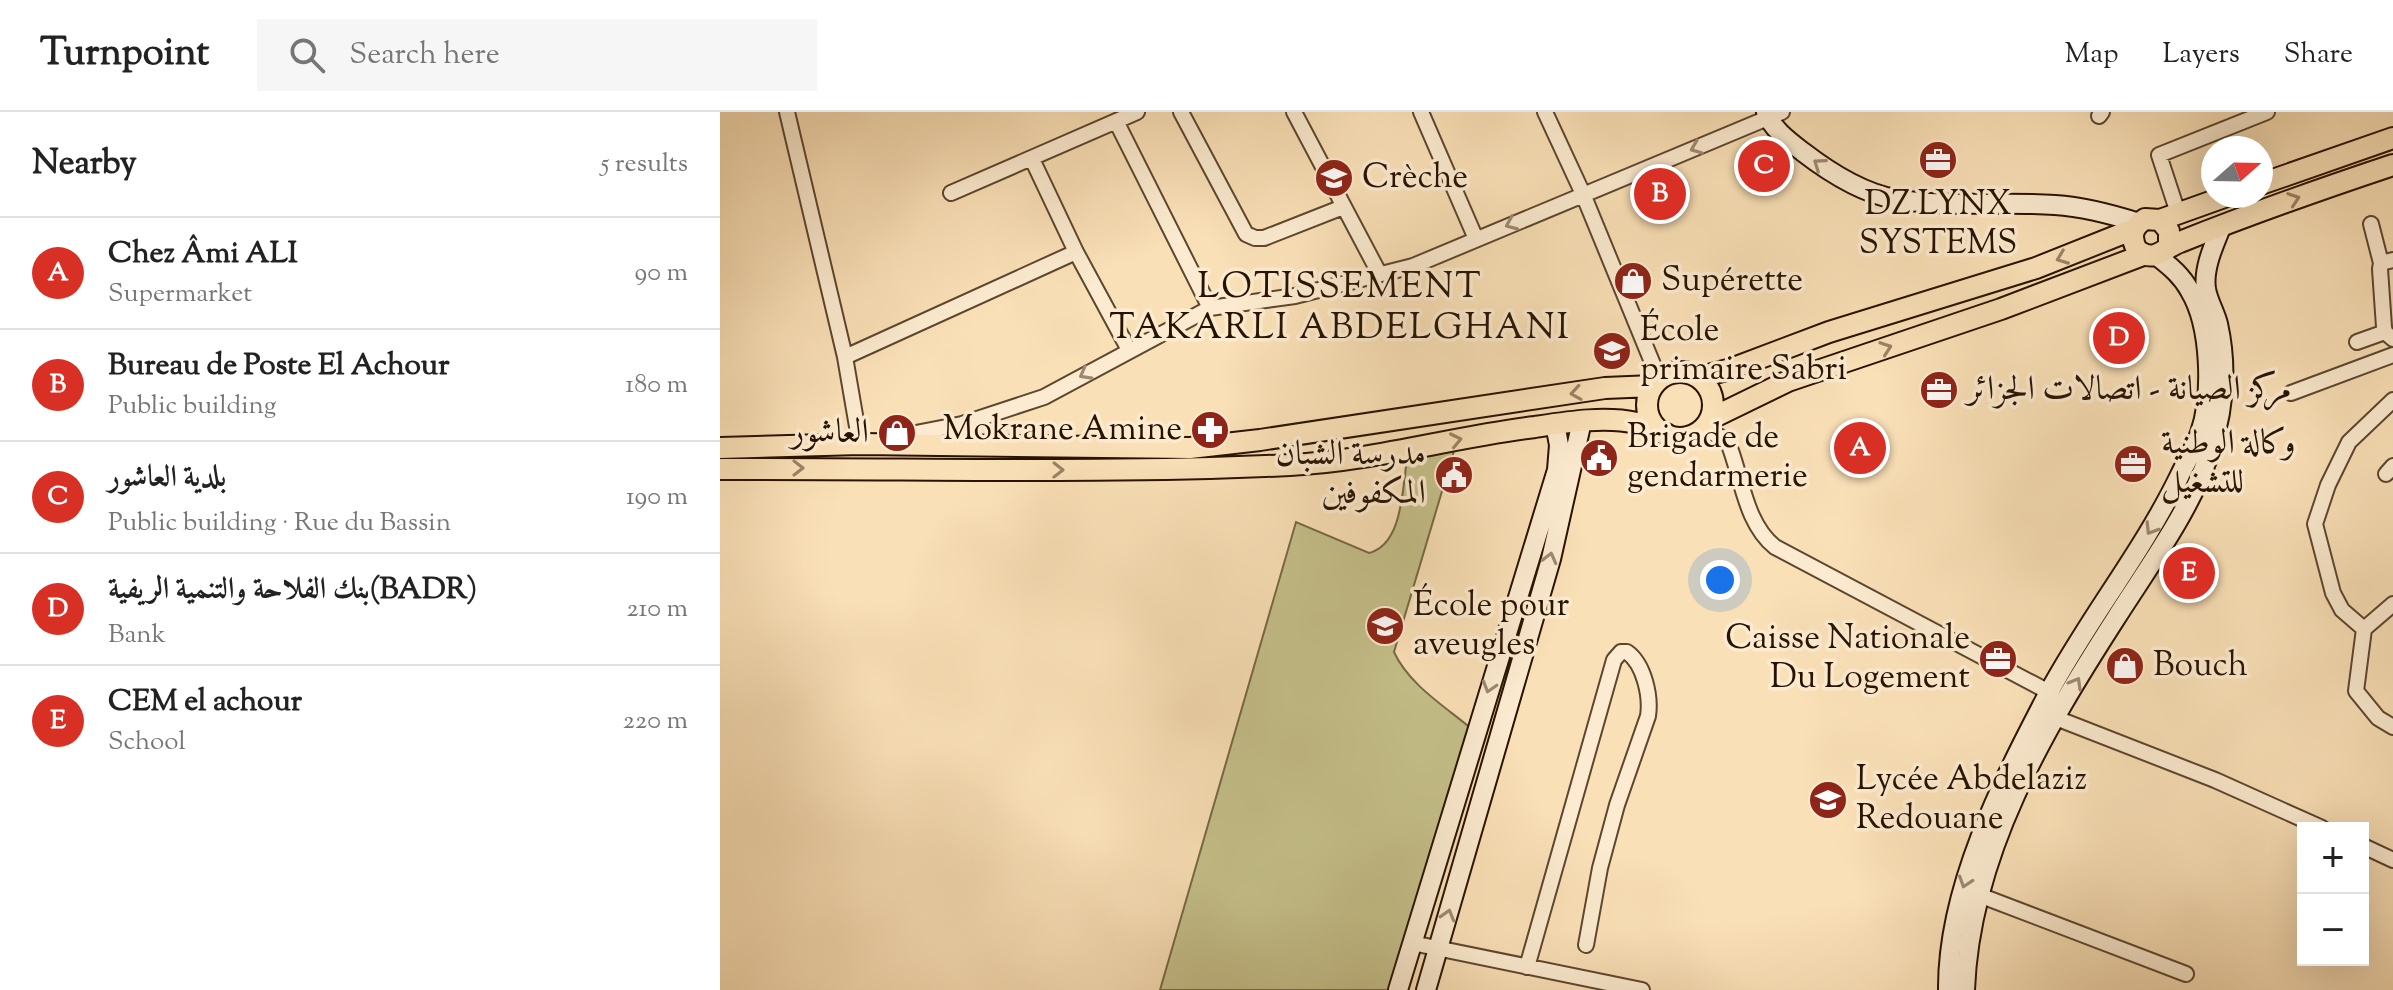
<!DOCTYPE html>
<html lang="en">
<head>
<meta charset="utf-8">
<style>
	body { margin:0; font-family:"Sorts Mill Goudy",Amiri,serif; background:#f6f6f6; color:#222 }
	.controls { position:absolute; right:24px; bottom:24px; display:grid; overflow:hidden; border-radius:0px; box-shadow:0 8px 32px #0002 }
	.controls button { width:72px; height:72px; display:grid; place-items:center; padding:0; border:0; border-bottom:2px solid #e0e0e0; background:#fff; color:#222; font:40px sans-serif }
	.compass { position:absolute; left:1481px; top:24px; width:72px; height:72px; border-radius:50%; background:#fff; box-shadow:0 8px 32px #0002; rotate:70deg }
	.you { position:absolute; left:1000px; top:468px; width:28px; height:28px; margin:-20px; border:6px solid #fff; border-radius:50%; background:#1a73e8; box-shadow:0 0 0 12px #1a73e833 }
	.badge { display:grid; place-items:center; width:52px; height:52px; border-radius:50%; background:#d93025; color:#fff; font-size:26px; font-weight:700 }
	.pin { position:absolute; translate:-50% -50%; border:4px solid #fff; box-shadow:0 2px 8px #0006 }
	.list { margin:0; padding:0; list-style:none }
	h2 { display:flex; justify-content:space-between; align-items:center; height:104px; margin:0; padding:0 32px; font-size:34px }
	h2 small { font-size:26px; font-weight:400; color:#767676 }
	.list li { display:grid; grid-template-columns:52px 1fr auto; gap:24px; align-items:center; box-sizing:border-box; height:112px; padding:0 32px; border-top:2px solid #e0e0e0 }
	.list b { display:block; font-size:30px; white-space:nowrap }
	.list p { margin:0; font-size:26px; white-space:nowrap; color:#767676 }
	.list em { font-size:26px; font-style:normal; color:#767676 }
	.icon { flex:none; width:44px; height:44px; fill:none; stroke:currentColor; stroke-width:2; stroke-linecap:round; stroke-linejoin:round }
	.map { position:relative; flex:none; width:1673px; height:878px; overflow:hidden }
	header { display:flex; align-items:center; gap:48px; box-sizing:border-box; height:112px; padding:0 40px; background:#fff; border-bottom:2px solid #e0e0e0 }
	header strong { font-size:38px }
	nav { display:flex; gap:44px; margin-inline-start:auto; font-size:28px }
	.search { width:560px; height:72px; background:#f6f6f6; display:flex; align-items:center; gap:20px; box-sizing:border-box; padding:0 28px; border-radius:0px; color:#767676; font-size:30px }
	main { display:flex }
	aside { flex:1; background:#fff }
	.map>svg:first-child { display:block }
</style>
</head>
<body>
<header>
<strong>Turnpoint</strong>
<div class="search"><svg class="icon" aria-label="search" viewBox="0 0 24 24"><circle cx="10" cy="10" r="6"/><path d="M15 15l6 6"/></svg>Search here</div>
<nav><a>Map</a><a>Layers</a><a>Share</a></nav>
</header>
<main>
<aside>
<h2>Nearby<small>5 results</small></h2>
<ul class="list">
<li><span class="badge">A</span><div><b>Chez Âmi ALI</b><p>Supermarket</p></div><em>90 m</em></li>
<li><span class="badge">B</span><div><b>Bureau de Poste El Achour</b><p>Public building</p></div><em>180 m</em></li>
<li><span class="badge">C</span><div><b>بلدية العاشور</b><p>Public building · Rue du Bassin</p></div><em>190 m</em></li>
<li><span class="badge">D</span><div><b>بنك الفلاحة والتنمية الريفية(BADR)</b><p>Bank</p></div><em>210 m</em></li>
<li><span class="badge">E</span><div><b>CEM el achour</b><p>School</p></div><em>220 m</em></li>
</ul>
</aside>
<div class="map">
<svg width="1673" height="878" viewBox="0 0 1673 878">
	<rect width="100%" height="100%" fill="#fae0b7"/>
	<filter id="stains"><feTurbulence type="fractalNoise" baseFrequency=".0025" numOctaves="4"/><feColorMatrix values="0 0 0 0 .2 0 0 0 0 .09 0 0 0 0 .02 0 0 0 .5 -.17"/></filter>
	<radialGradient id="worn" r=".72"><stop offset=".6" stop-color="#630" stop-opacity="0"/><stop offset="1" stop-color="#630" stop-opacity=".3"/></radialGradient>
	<path fill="#c5c08a" stroke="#766945" stroke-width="2" d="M734,339L674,540C689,573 726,595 753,618L675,878H440L576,410L649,441C683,432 682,377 687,348Z"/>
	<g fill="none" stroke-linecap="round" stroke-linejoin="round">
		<defs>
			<path id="street" d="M67,0L125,245L140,332L150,330
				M461,0L526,122L535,126H544L623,95
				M574,0L659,161
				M701,0L756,127
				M825,0L863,82L939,267
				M1379,4L1382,0
				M396,9L490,196
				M312,47L356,140L409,238
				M231,81L417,0
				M1458,101L1439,43L1547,0
				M1651,112L1661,151
				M1673,148L1661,151L1660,157L1664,215L1665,220L1673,227
				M1637,230L1665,220
				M125,245L356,140
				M1571,281L1673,243
				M984,317L1007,328C1022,363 1024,410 1055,435L1329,580
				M170,326L242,312L324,285L490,196L575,184L693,154L1062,0
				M1666,362L1673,354
				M1673,492L1644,517L1636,579L1658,606L1673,615
				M1644,517L1622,498L1613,481L1595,412L1608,373L1629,330L1673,288
				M1336,606L1495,668L1602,716
				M1643,734L1673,748
				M1259,783L1466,862
				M692,831L922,878
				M807,855L894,548L901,540H907C924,552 931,584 928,604L897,693L880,756L866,833"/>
			<path id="secondary" d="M1046,0C1051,16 1070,30 1083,40C1109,60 1142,81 1175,87C1228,96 1282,89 1335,93C1364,95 1391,102 1419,111
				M678,878L837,358L839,333L835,312
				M706,878L831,447L862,309
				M1228,878C1227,777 1282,670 1328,582C1368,507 1422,441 1459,365C1466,350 1475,336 1480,321C1493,283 1491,214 1470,179C1462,164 1450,154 1437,144
				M1245,878C1250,742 1324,618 1396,506C1429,454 1468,402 1489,343C1504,300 1508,257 1498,212C1495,200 1488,189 1486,177C1483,156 1494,133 1502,113"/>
			<path id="primary" d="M1541,72L1673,26
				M1440,108L1507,84
				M1449,134V119L1440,108L1425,107C1412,115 1410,125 1417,138C1435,152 1443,136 1460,130C1530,102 1601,77 1673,53
				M927 293a33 33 0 1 1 66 0a33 33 0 1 1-66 0Z
				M980,265L1011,257L1109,220L1316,156L1414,117
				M990,307L1068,269L1281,197L1423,143
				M0,336L140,332L470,336L540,328L885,276L933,274
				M0,357C190,356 380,362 570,353C652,349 733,325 815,315C848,310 884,304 917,311C927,314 937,319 946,322"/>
		</defs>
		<use href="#street" stroke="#5c462e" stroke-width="18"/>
		<use href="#secondary" stroke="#281200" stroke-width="22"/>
		<use href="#primary" stroke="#281200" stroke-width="24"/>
		<use href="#street" stroke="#fcebd0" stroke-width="14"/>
		<use href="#secondary" stroke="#fcebd0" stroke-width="18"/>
		<use href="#primary" stroke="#fae0b7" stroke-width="20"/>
	</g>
	<defs><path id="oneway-chevron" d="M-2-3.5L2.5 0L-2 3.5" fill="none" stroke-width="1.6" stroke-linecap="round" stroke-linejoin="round" transform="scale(2)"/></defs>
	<g stroke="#9d8972">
		<use href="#oneway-chevron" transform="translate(976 36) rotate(158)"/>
		<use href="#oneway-chevron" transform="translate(1099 52) rotate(-145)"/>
		<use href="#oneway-chevron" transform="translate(791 112) rotate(157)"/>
		<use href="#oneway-chevron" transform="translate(365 262) rotate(151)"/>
		<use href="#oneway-chevron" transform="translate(1431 417) rotate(122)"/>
		<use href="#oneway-chevron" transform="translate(830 446) rotate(-76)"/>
		<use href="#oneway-chevron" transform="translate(1356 571) rotate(-60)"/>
		<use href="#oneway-chevron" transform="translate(769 575) rotate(107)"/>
		<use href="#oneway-chevron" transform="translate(1245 770) rotate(108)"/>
		<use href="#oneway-chevron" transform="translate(728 803) rotate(-74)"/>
	</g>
	<g stroke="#9c8365">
		<use href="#oneway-chevron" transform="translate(1574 87) rotate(-19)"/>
		<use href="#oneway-chevron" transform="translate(1342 146) rotate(159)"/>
		<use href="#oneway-chevron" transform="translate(1166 236) rotate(-19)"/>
		<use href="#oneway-chevron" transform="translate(856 281) rotate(171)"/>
		<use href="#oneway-chevron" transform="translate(736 328) rotate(-12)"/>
		<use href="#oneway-chevron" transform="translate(78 356)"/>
		<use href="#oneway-chevron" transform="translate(338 358) rotate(1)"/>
	</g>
	<defs>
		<symbol id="office-disc" viewBox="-11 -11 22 22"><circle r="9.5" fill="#8f2418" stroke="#fcebd0"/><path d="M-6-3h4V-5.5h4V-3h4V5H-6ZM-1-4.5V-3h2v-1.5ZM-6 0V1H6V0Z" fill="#fff"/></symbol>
		<symbol id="school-disc" viewBox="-11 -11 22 22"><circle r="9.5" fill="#8f2418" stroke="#fcebd0"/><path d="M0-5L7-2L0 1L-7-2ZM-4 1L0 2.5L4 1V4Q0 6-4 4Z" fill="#fff"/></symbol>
		<symbol id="shop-disc" viewBox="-11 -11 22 22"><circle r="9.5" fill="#8f2418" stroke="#fcebd0"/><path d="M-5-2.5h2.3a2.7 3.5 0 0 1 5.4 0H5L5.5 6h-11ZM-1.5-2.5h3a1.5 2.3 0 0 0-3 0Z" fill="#fff"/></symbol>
		<symbol id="pharmacy-disc" viewBox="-11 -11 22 22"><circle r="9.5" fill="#8f2418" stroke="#fcebd0"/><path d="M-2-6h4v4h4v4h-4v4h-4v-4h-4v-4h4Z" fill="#fff"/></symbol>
		<symbol id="civic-disc" viewBox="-11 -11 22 22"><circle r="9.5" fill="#8f2418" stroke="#fcebd0"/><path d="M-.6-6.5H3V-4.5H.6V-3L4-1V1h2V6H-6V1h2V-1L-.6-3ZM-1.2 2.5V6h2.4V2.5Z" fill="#fff"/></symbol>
	</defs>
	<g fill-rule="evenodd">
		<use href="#office-disc" x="1196" y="26" width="44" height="44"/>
		<use href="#school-disc" x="592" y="44" width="44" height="44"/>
		<use href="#shop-disc" x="891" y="147" width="44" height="44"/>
		<use href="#school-disc" x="870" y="217" width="44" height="44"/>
		<use href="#office-disc" x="1197" y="256" width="44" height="44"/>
		<use href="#pharmacy-disc" x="468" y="296" width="44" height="44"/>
		<use href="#shop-disc" x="155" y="299" width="44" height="44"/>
		<use href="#civic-disc" x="857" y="324" width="44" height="44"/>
		<use href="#office-disc" x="1391" y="330" width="44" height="44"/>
		<use href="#civic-disc" x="712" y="341" width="44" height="44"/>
		<use href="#school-disc" x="643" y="492" width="44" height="44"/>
		<use href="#office-disc" x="1256" y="525" width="44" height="44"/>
		<use href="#shop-disc" x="1383" y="532" width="44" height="44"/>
		<use href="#school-disc" x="1086" y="666" width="44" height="44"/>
	</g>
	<g text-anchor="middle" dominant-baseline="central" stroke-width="7" stroke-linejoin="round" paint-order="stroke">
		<g font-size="34" fill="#281200" stroke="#fcebd0" text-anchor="start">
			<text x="642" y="66">Crèche</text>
			<text x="1218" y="93" text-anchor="middle">DZ LYNX<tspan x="1218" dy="39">SYSTEMS</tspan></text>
			<text x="941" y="169">Supérette</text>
			<text x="920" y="219">École<tspan x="920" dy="39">primaire Sabri</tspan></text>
			<text x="1247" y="278">مركز الصيانة - اتصالات الجزائر</text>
			<text x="462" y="318" text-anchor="end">Mokrane Amine</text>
			<text x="149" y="321" text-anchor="end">العاشور</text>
			<text x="907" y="326">Brigade de<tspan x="907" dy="39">gendarmerie</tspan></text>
			<text x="1441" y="332">وكالة الوطنية<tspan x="1441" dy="39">للتشغيل</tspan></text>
			<text x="706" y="343" text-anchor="end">مدرسة الشبان<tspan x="706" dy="39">المكفوفين</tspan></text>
			<text x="693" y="494">École pour<tspan x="693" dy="39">aveugles</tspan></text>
			<text x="1250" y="527" text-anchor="end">Caisse Nationale<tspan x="1250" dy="39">Du Logement</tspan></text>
			<text x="1433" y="554">Bouch</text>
			<text x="1136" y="668">Lycée Abdelaziz<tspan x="1136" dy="39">Redouane</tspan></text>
		</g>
		<g font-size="36" letter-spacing="2" fill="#281200" stroke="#fcebd0">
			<text x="620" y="176">LOTISSEMENT<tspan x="620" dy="41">TAKARLI ABDELGHANI</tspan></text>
		</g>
	</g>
	<rect width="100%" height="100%" filter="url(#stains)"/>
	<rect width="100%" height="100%" fill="url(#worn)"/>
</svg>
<div class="controls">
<button>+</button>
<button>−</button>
</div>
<svg class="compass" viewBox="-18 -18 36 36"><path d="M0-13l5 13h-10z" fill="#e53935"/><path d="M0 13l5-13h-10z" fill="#767676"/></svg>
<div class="you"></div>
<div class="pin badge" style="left:1140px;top:336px">A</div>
<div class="pin badge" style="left:940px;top:82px">B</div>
<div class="pin badge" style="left:1044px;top:54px">C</div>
<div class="pin badge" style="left:1399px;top:226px">D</div>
<div class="pin badge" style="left:1469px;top:461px">E</div>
</div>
</main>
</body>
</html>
